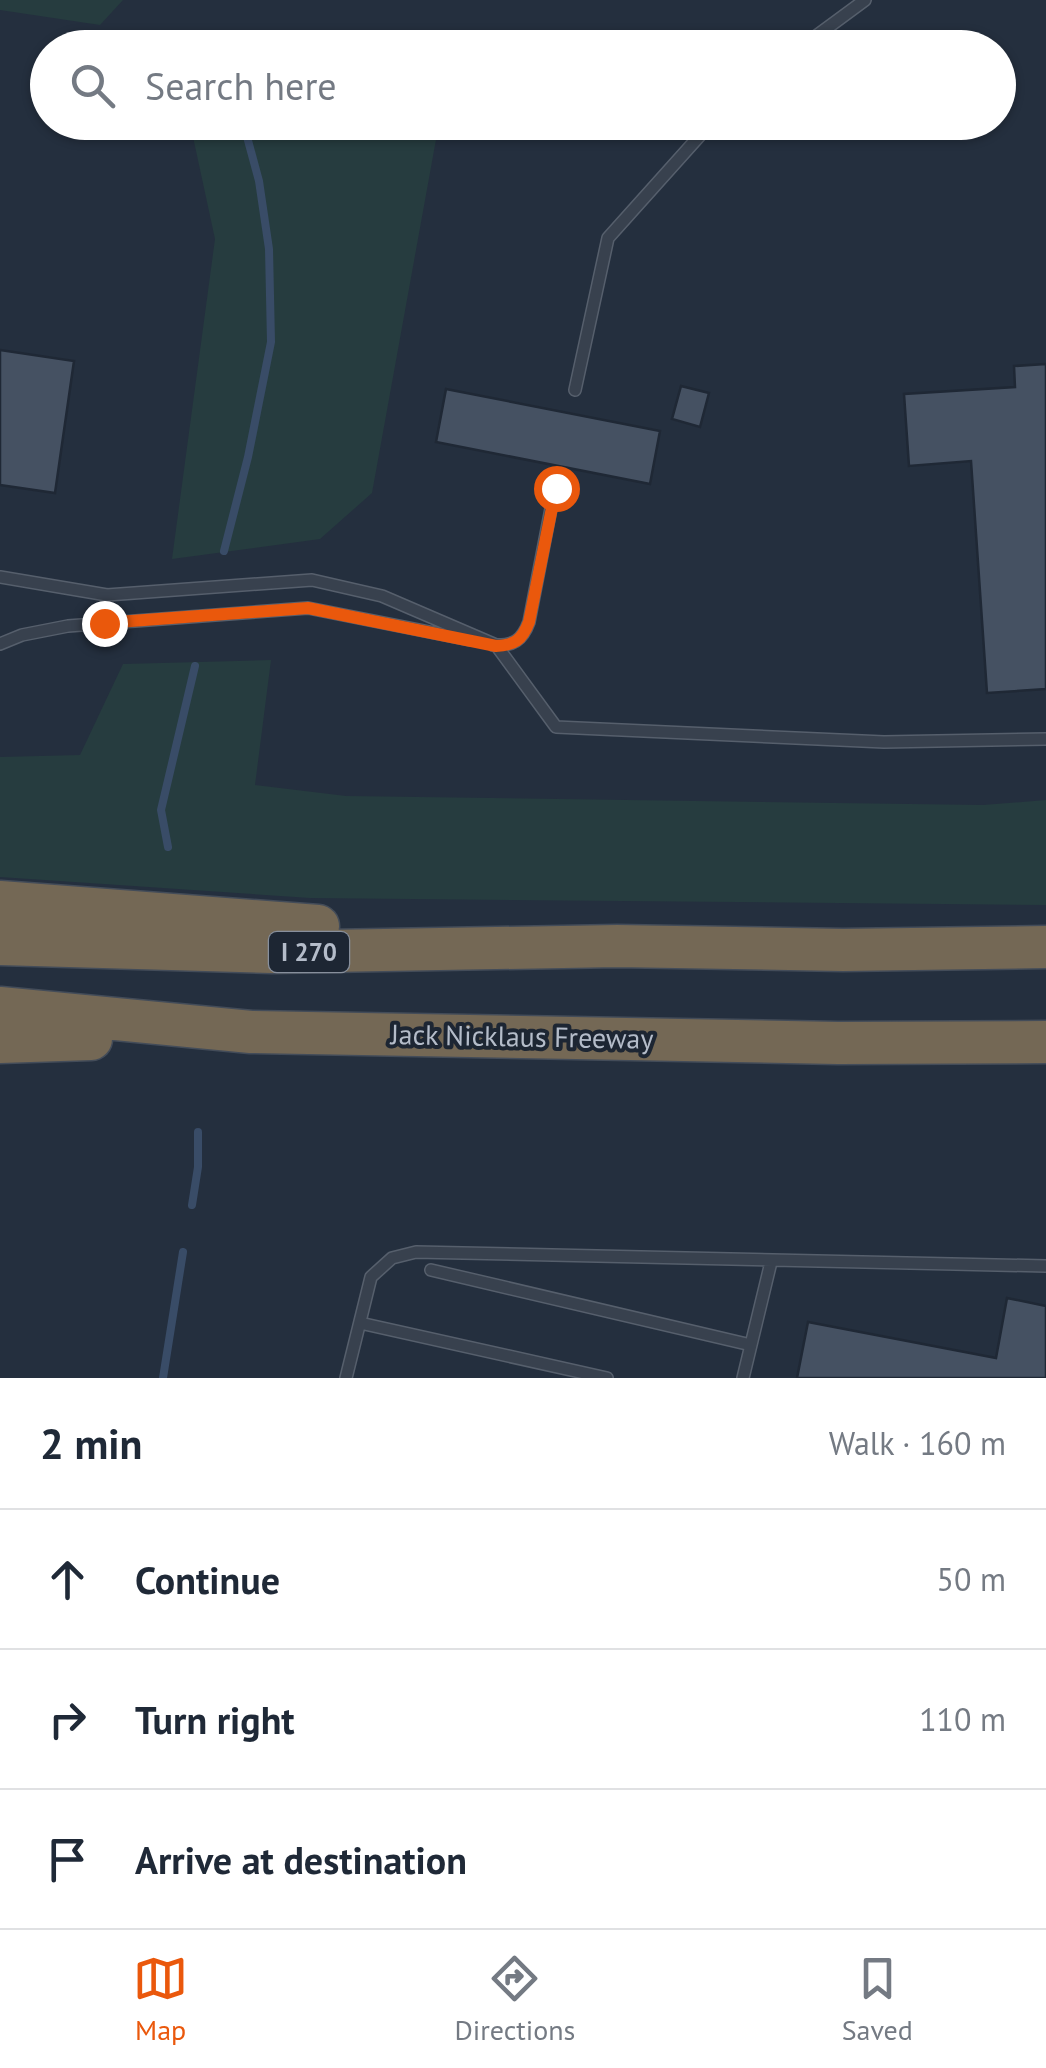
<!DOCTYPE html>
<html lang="en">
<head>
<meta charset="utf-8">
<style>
	body { margin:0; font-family:"PT Sans",sans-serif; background:#f2f2f3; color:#1f2937 }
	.stop { position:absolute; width:30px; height:30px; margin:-22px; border:8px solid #ea580c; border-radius:50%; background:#fff }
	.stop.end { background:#ea580c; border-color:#fff; box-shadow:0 2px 10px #0008 }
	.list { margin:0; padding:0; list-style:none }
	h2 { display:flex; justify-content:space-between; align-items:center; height:130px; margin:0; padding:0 40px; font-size:42px }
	h2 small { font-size:32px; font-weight:400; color:#747a83 }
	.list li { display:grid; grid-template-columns:65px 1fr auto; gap:30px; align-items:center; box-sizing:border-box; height:140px; padding:0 40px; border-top:2px solid #e0e1e3 }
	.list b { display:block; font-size:38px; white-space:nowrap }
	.list em { font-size:32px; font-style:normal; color:#747a83 }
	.icon { flex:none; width:55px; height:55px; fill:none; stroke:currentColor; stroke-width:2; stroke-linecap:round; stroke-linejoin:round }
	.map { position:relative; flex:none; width:1046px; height:1378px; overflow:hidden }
	.search { position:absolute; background:#fff; box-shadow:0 2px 8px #0004; left:30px; right:30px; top:30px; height:110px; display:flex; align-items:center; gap:25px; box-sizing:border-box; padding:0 35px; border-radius:55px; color:#747a83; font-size:38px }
	.sheet { height:550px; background:#fff }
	nav { display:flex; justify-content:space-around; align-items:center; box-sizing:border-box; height:140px; border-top:2px solid #e0e1e3; background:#fff; font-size:28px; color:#747a83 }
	nav a { display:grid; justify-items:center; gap:5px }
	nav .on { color:#ea580c }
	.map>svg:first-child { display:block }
</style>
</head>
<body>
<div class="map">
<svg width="1046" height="1378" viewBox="0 0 1046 1378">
	<rect width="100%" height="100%" fill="#242f3e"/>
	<path fill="#263c3f" d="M0,0H123L100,25L0,10Z
		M190,123H439L372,493L320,539L172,559L215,239Z
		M271,660L255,785L346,796L983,805L1046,800V905L310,898L0,877V757L80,755L123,664Z"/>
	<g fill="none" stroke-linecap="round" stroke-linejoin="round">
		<path stroke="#394c67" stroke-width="8" d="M224,551L248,457L271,342L269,249L259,181L243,122
			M168,847L161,810L195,666
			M192,1205L198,1167V1132
			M163,1378L183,1252"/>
	</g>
	<path fill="#455162" stroke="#1f2835" stroke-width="2.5" d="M0,350L74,361L55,493L0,485Z
		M1046,364V689L987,693L971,461L909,466L904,394L1015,387L1014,366Z
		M681,386L709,393L700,427L672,419Z
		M446,389L660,431L650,484L436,442Z
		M1007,1298L1046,1306V1378H797L808,1322L996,1358Z"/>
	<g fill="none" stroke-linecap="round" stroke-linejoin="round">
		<defs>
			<path id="service" d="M800,48L865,0
				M575,390L608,238L712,122
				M0,577L107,595L312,580L382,596L496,645L556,727L884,742L1046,739
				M0,644L22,635L68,626L308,608L470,640
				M493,645C513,646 522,641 529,622L555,488
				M431,1270L751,1345
				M360,1323L607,1378
				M346,1378L371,1277L392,1258L416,1252L1046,1266
				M743,1378L771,1262"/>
			<path id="motorway" d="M0,902L318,926
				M0,944L272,952L617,946L843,950L1046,947
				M0,1008L251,1032L838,1043L1046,1042
				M0,1042L91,1039"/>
		</defs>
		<use href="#service" stroke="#565f6c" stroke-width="14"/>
		<use href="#motorway" stroke="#434c59" stroke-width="45"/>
		<use href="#service" stroke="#38414e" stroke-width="11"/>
		<use href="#motorway" stroke="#746855" stroke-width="42"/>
	</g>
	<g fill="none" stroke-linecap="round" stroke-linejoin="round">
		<path stroke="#ea580c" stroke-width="12" d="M104,623L308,608L496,646C515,645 522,640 529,622L556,488"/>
	</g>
	<g text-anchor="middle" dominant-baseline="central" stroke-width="8" stroke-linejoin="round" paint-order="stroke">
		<rect fill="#1d2633" stroke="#878f9c" stroke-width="2.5" x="269" y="932" width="80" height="40" rx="8"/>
		<g font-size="25" font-weight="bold" fill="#b4bcc9">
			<text x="309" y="952">I 270</text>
		</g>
		<g font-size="28" fill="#b4bcc9" stroke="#1d2633">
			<text transform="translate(522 1036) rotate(1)">Jack Nicklaus Freeway</text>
		</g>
	</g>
</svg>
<div class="stop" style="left:556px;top:488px"></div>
<div class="stop end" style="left:104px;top:623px"></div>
<div class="search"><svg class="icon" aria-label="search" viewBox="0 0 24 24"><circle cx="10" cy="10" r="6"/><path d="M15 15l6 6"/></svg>Search here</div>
</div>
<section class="sheet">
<h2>2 min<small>Walk · 160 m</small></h2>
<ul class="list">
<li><svg class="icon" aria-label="ahead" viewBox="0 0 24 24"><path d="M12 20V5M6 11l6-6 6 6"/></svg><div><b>Continue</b></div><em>50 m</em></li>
<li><svg class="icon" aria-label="right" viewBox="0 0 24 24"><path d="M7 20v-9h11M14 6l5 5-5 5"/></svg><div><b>Turn right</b></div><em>110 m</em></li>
<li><svg class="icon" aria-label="arrive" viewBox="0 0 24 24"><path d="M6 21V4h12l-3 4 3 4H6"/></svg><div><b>Arrive at destination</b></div></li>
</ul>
</section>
<nav>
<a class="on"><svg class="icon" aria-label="map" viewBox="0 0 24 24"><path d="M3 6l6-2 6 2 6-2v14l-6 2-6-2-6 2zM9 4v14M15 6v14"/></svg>Map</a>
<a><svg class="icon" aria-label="directions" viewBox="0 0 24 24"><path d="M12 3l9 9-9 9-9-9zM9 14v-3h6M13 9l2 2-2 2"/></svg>Directions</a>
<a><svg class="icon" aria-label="saved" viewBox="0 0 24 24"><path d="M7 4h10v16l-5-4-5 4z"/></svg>Saved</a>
</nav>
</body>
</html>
